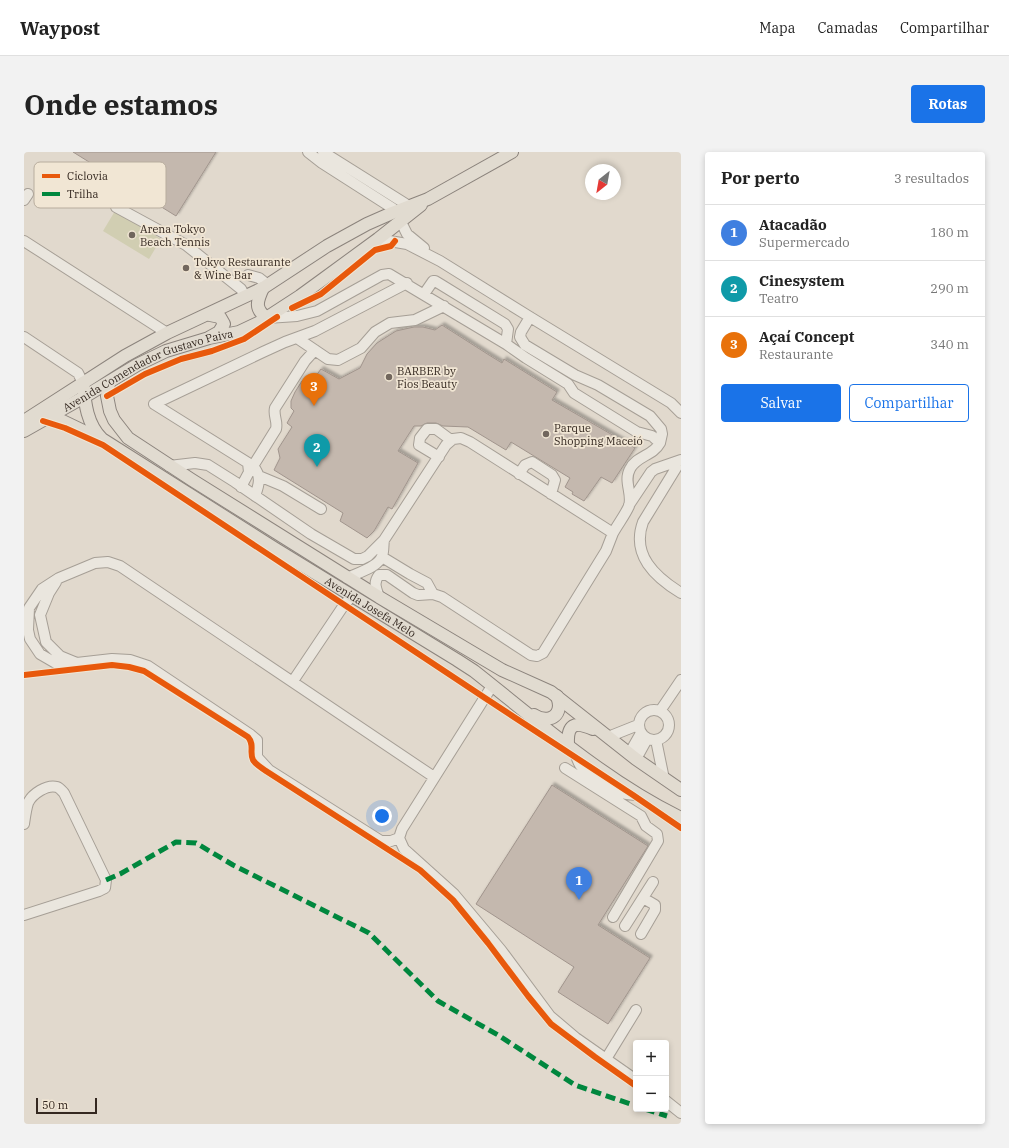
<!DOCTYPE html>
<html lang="pt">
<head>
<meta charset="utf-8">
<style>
	body { margin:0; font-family:"IBM Plex Serif",serif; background:#f2f2f2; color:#222 }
	.controls { position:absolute; right:12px; bottom:12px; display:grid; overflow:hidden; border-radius:4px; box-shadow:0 2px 6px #0003 }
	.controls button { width:36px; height:36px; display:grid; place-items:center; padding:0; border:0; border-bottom:1px solid #e0e0e0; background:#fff; color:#222; font:20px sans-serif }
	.compass { position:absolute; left:561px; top:12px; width:36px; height:36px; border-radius:50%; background:#fff; box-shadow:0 2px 6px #0003; rotate:211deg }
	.scale { position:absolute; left:12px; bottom:10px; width:61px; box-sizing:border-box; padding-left:4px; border:2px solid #342820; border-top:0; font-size:11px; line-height:14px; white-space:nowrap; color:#342820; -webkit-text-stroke:3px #f1e6d4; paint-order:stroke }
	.you { position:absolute; left:358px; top:664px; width:14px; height:14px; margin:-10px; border:3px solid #fff; border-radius:50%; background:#1a73e8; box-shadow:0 0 0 6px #1a73e833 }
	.badge { display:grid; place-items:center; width:26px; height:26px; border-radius:50%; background:#1a73e8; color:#fff; font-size:13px; font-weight:700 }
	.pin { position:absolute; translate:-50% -33px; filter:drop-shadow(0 1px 2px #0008) }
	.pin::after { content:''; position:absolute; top:21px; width:14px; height:12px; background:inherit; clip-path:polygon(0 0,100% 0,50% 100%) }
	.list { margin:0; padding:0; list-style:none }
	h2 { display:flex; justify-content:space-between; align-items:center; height:52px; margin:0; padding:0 16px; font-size:17px }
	h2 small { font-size:13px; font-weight:400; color:#767676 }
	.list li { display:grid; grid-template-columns:26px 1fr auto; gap:12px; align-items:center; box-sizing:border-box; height:56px; padding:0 16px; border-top:1px solid #e0e0e0 }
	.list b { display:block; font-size:15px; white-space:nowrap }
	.list p { margin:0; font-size:13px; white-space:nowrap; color:#767676 }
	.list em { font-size:13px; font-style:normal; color:#767676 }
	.actions { display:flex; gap:8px; padding:12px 16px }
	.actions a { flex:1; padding:9px 0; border:1px solid #1a73e8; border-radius:4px; text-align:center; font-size:14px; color:#1a73e8 }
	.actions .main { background:#1a73e8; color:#fff }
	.map { position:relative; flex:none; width:657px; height:972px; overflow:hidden; border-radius:4px }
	header { display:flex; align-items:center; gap:24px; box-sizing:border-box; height:56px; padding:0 20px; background:#fff; border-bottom:1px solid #e0e0e0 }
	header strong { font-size:19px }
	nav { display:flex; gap:22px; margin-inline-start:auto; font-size:14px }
	.intro { display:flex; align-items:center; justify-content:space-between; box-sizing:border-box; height:96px; padding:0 24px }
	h1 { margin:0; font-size:28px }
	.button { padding:10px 18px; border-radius:4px; background:#1a73e8; color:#fff; font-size:14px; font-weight:700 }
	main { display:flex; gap:24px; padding:0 24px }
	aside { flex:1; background:#fff; border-radius:4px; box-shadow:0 2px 6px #0003 }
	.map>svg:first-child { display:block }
</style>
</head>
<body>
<header>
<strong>Waypost</strong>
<nav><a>Mapa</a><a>Camadas</a><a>Compartilhar</a></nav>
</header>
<div class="intro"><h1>Onde estamos</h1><a class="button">Rotas</a></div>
<main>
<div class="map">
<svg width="657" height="972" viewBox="0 0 657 972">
	<defs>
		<filter id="shadow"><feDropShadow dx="2.5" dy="-2.5" stdDeviation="1" flood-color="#0004"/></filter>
	</defs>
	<rect width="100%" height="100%" fill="#e1d9cd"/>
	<path fill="#d1ceb2" d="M91,59L137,87L125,107L79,79Z"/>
	<path fill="#c4b8ae" stroke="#a1958d" filter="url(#shadow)" d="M49,0H192L152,64Z
		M418,173L465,203L478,211L480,207L533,240L528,248L611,296L588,331L577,325L560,349L548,342L549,340L541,335L546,326L487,290L482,298L444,275L419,274L412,271H403L397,274H390L374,299L394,311L368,357L364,355L350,379L343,386L316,369L319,361L250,318L256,306L254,297L268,275L263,271L270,259L267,256V249L271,240L278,229L288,224L291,225L297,217L315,227L336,216L343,202L353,191L372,179L390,175H399L411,178Z
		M528,633L624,694L574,773L626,806L584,872L534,840L550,815L452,752Z"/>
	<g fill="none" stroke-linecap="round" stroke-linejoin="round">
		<defs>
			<path id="minor" d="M284,0L298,11L373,59
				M299,0L385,54
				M0,48L4,42
				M92,55L162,93L217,137L221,144
				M377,70L383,82L400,96
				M354,87L383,92L416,109L506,165L647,251L657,261
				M0,89L143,181
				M224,123L235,126L244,133
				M400,142L409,129H411L416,132L481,172L484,177L482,192
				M506,165L497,180L496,185L501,193L551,223L574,233L626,264L637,277L638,282L636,291
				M243,166L273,164L293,159L358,123L365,122L482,192L502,206L544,232L550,241L613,280L628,284L636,291C629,304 612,304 606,317C599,329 609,342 605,354C601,363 594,372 589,381L446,290L437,286L429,287L422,293L360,388C359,393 360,399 358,404C355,415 333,421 323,426
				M0,185L54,221L59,231
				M273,186L304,207L314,208L337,196L351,180L366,171L391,168L420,154
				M130,252L239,200L261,190L291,179L383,131
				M130,252L229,314C238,324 235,333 231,344
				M415,305L395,293L396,286L403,277H412L427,288
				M657,308L619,370C607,403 631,425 657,441
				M145,314L171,311L184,313L211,330L287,382L330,407H338L344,404L360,388
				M229,314L252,277C254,269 249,264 251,256L281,209L291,198
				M495,322L501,313L508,310L528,323L531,328L527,342
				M235,324L259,334L297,357
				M217,335L225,320L224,311
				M605,353L627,320L631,317L657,308
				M358,405L386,422L403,431L409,442
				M32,430L25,441L16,463L22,490L36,504L53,511
				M355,445C352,436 349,431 355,423H363L389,441L394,443L409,442L418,445L507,503L513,504L519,501L582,399L589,381
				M269,529L320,453L328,444
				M468,534L378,677L375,686L380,697L430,742L477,798L526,864L552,886L612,928
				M615 573a15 15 0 1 1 30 0a15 15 0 1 1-30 0Z
				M636,559L657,528
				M584,585L614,573
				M632,588L640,627
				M550,598C552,603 553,608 556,613C561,620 586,636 594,640C601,643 608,643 616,643
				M605,602L617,581
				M612,607L623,587
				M541,616L617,664L622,674L633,682L634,689L589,765
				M0,672C1,665 2,657 4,651C8,642 23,632 33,635C36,636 38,639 40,641L82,728L81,736L75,739L0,763
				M375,686L367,689H357L245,618L233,605V588L227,583L124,514L106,508L88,507L35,513L16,502L6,487L4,478L5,456L18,437L35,426L71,411L84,410L96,414L410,625
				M601,774L629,730
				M617,782L631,758V753L619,746
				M582,907L612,858
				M642,949L657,961"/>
			<g id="major">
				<path d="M239,136C233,149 230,157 243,166"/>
				<path d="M186,163L196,165L200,172L195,180L186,185"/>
				<path id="s1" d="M59,231C61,252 63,272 78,287L250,396L433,508L450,519C516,571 581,629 657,666"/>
				<path d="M85,231L83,244L86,259L90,268L104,286L168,328L355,445L478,518L527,540L612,607L657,638"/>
				<path d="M28,264L74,286"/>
				<path d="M0,269L101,204L143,181L239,136L303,94L343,72L368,61L404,47L488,0"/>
				<path id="s2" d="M0,279L60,245L113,213L142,199L185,186L215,180L236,170L276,144L298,128L354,87L397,53"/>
				<path d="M510,563C519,569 534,569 535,554C535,551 534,547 533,544"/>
				<path d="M544,594C543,572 550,569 569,577"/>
			</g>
		</defs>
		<use href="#minor" stroke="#a69f96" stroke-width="12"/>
		<use href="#major" stroke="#8c847d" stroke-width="14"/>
		<use href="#minor" stroke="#eae6de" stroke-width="10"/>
		<use href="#major" stroke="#e1dbd0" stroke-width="12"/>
		<path stroke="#00873e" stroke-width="5" stroke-dasharray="10 5" stroke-linecap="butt" d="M82,728L96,722L152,690L172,691L209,713L345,781L414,849L474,883L551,933L612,954
			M621,957L643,964"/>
		<defs>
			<path id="cycleway" d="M268,156L297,142L351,98L367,94L371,89
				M83,244L121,222L157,207L188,199L220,187L253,165
				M19,269L41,276L79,293L461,546L609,643L657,676
				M0,523L88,513L105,515L120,519L224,585C231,593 225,600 229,608C232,613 238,616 242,619L396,718L429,748L464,791L504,844L527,872L571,905L612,934"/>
		</defs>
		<use href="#cycleway" stroke="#f1e6d4" stroke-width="8"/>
		<use href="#cycleway" stroke="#e8590c" stroke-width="6"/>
	</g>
	<g fill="#71665d" stroke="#f1e6d4" stroke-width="1.5">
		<circle cx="108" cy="83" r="4"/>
		<circle cx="162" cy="116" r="4"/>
		<circle cx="365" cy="225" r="4"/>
		<circle cx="522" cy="282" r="4"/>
	</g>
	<g text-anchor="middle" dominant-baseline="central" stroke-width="3.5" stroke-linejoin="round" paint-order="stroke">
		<g font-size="11" fill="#342820" stroke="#f1e6d4" text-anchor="start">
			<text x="116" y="77">Arena Tokyo<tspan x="116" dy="13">Beach Tennis</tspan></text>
			<text x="170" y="110">Tokyo Restaurante<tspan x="170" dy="13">&amp; Wine Bar</tspan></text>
			<text x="373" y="219">BARBER by<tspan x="373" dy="13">Fios Beauty</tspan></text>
			<text x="530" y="276">Parque<tspan x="530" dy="13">Shopping Maceió</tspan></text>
		</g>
		<g font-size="11" fill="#342820" stroke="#f1e6d4">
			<text stroke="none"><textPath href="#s2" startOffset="139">Avenida Comendador Gustavo Paiva</textPath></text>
			<text stroke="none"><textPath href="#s1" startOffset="377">Avenida Josefa Melo</textPath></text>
		</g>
	</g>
	<rect x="10" y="10" width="132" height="46" rx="6" fill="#f1e6d4" stroke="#b8ad9e" stroke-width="1"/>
	<rect x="18" y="22" width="18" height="4" fill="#e8590c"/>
	<rect x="18" y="40" width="18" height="4" fill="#00873e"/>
	<g font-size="11" fill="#342820">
		<text x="43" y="28">Ciclovia</text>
		<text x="43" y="46">Trilha</text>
	</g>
</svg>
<div class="controls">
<button>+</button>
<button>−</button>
</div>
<svg class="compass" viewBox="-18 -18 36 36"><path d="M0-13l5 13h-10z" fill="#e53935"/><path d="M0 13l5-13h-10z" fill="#767676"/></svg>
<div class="scale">50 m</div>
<div class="you"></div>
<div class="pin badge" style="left:555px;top:748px;background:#3f7fe0">1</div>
<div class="pin badge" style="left:293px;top:315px;background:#0f9aa8">2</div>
<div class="pin badge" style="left:290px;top:254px;background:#e8710a">3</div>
</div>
<aside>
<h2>Por perto<small>3 resultados</small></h2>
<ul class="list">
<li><span class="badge" style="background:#3f7fe0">1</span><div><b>Atacadão</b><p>Supermercado</p></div><em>180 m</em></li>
<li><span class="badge" style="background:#0f9aa8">2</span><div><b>Cinesystem</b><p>Teatro</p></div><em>290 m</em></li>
<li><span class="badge" style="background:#e8710a">3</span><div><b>Açaí Concept</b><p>Restaurante</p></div><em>340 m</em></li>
</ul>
<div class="actions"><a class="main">Salvar</a><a>Compartilhar</a></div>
</aside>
</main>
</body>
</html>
